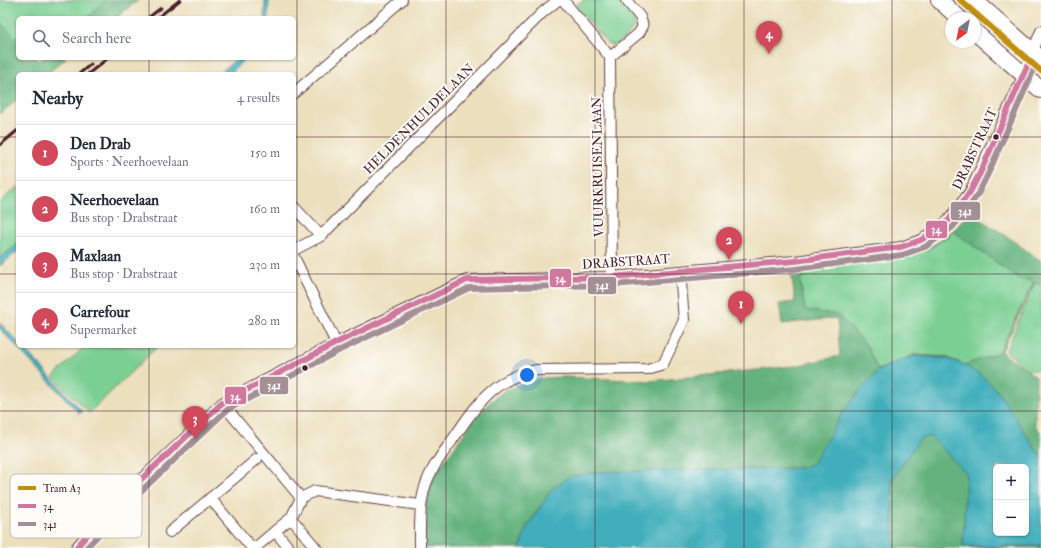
<!DOCTYPE html>
<html lang="en">
<head>
<meta charset="utf-8">
<style>
	body { margin:0; font-family:"IM FELL Double Pica",serif; background:#f6f6f7; color:#1f2937 }
	.controls { position:absolute; right:12px; bottom:12px; display:grid; overflow:hidden; border-radius:6px; box-shadow:0 1px 3px #0004 }
	.controls button { width:36px; height:36px; display:grid; place-items:center; padding:0; border:0; border-bottom:1px solid #e0e1e3; background:#fff; color:#1f2937; font:20px sans-serif }
	.compass { position:absolute; left:945px; top:12px; width:36px; height:36px; border-radius:50%; background:#fff; box-shadow:0 1px 3px #0004; rotate:212deg }
	.you { position:absolute; left:527px; top:375px; width:14px; height:14px; margin:-10px; border:3px solid #fff; border-radius:50%; background:#1a73e8; box-shadow:0 0 0 6px #1a73e833 }
	.badge { display:grid; place-items:center; width:26px; height:26px; border-radius:50%; background:#d1495b; color:#fff; font-size:13px; font-weight:700 }
	.pin { position:absolute; translate:-50% -33px; filter:drop-shadow(0 1px 2px #0008) }
	.pin::after { content:''; position:absolute; top:21px; width:14px; height:12px; background:inherit; clip-path:polygon(0 0,100% 0,50% 100%) }
	.list { margin:0; padding:0; list-style:none }
	h2 { display:flex; justify-content:space-between; align-items:center; height:52px; margin:0; padding:0 16px; font-size:17px }
	h2 small { font-size:13px; font-weight:400; color:#747a83 }
	.list li { display:grid; grid-template-columns:26px 1fr auto; gap:12px; align-items:center; box-sizing:border-box; height:56px; padding:0 16px; border-top:1px solid #e0e1e3 }
	.list b { display:block; font-size:15px; white-space:nowrap }
	.list p { margin:0; font-size:13px; white-space:nowrap; color:#747a83 }
	.list em { font-size:13px; font-style:normal; color:#747a83 }
	.icon { flex:none; width:22px; height:22px; fill:none; stroke:currentColor; stroke-width:2; stroke-linecap:round; stroke-linejoin:round }
	.map { position:relative; flex:none; width:1041px; height:548px; overflow:hidden }
	.search { position:absolute; background:#fff; box-shadow:0 1px 3px #0004; left:16px; top:16px; width:280px; height:44px; display:flex; align-items:center; gap:10px; box-sizing:border-box; padding:0 14px; border-radius:6px; color:#747a83; font-size:15px }
	.panel { position:absolute; background:#fff; box-shadow:0 1px 3px #0004; left:16px; top:72px; width:280px; height:276px; border-radius:6px }
	.map>svg:first-child { display:block }
</style>
</head>
<body>
<div class="map">
<svg width="1041" height="548" viewBox="0 0 1041 548">
	<rect width="100%" height="100%" fill="#fdfcf7"/>
	<filter id="ink" filterUnits="userSpaceOnUse"><feTurbulence type="fractalNoise" baseFrequency=".025" numOctaves="2"/><feDisplacementMap in="SourceGraphic" scale="8" xChannelSelector="R" yChannelSelector="G"/><feConvolveMatrix kernelMatrix="1 2 1 2 8 2 1 2 1" color-interpolation-filters="sRGB"/></filter>
	<filter id="wash" filterUnits="userSpaceOnUse"><feTurbulence type="fractalNoise" baseFrequency=".012" numOctaves="4" result="noise"/><feDisplacementMap in="SourceGraphic" scale="16" xChannelSelector="R" yChannelSelector="G"/><feGaussianBlur stdDeviation="0.9" result="paint"/><feColorMatrix in="noise" values="0 0 0 0 0 0 0 0 0 0 0 0 0 0 0 0 0 1.4 0 .05"/><feComposite in="paint" operator="in"/></filter>
	<g filter="url(#wash)">
		<rect width="100%" height="100%" fill="#ebdfbc"/>
		<path fill="#7acf93" stroke="#62775f" d="M0,0H106L87,18H18V40L0,22Z
			M583,0H621C638,22 641,24 618,44C613,46 610,45 606,42L576,6Z
			M18,186V244L0,258V202Z
			M953,231L1018,278L1034,282L1000,352L965,365L945,357L914,355L878,370L866,345L838,315L805,311L800,280L811,269L903,258L926,250L943,240Z
			M1035,282L1041,285V370H1027L1006,351Z
			M85,346H158L89,413L53,377Z"/>
		<path fill="#63b27d" stroke="#566854" fill-rule="evenodd" d="M106,0H138L116,18H87Z
			M0,22L18,40V58H36L39,61L43,58H66L47,74H18V99L0,114Z
			M970,213L1005,235L1041,261V285L1034,283L1001,352L1027,370L1036,377L1035,425L1041,433V457L1001,396L965,365L945,358L914,356L816,458L812,464L800,468L600,472L571,476L552,489L527,527L520,548H425L426,500L429,486L437,471L473,421L489,403L504,391L523,383L544,378L563,377L651,381L795,366L840,356L837,318L782,324L779,304L795,302L791,270L903,258C932,249 950,235 970,213ZM953,231L1018,278L1034,282L1000,352L965,365L945,357L914,355L878,370L866,345L838,315L805,310L800,280L811,269L903,258L926,250L943,240Z
			M932,437L966,473L963,546H1041V548H894L892,479L921,438Z"/>
		<path fill="#40afbb" stroke="#456773" fill-rule="evenodd" d="M265,0H269L268,18H264Z
			M237,58H246L230,74H219Z
			M18,244V251L0,266V258Z
			M0,323L18,342V346H22L82,411L81,413H79L0,329Z
			M914,356L945,358L965,365L987,380L1001,396L1041,457V546H963L966,473L931,437L921,438L892,479L894,548H520L527,527L552,489L571,476L600,472L800,468L812,464L841,416L860,390L878,371L894,363ZM996,467H1026V533H996Z"/>
	</g>
	<g filter="url(#ink)">
		<g fill="none" stroke-linecap="round" stroke-linejoin="round">
			<defs>
				<path id="street" d="M563,0L610,57L612,277
					M610,57L639,33L643,26L640,17L626,0
					M294,93L402,0
					M294,207L321,236
					M294,250L321,236L542,13L558,0
					M294,257L336,343
					M222,403L301,498
					M210,498L252,548
					M301,498L315,491L420,505
					M291,518L301,498
					M170,532L257,459
					M76,548L93,528L133,487L222,403L336,343L467,280L612,277L680,271L795,261L901,247L921,240L938,229L948,221L970,192L1021,81L1041,31
					M255,548L275,531
					M289,548L275,531L291,518L316,548
					M420,548C420,528 419,507 425,487C430,470 441,456 451,442C475,407 492,378 537,370L648,369L663,364L684,320L680,271"/>
				<path id="primary" d="M939,0L959,18
					M974,0L1041,59
					M975,32L1041,90"/>
			</defs>
			<use href="#street" stroke="#623c41" stroke-width="12"/>
			<use href="#primary" stroke="#623c41" stroke-width="18"/>
			<use href="#street" stroke="#fff" stroke-width="10"/>
			<use href="#primary" stroke="#fff" stroke-width="16"/>
			<path stroke="#4a1f2b" stroke-width="3" d="M148,18L161,8
				M157,18L180,0
				M79,74L91,64
				M88,74L108,58
				M0,145L18,130"/>
			<defs>
				<path id="bus-1" d="M76,548L93,528L133,487L222,403L336,343L467,280L612,277L795,261L901,247L921,240L948,221L970,192L981,171L1028,64"/>
				<path id="bus-2" d="M86,548L139,493L227,410L340,350L469,288L613,285L796,269L902,255L925,247L953,227L977,196L988,174L1035,67"/>
			</defs>
			<use href="#bus-1" stroke="#fdfcf7" stroke-width="9"/>
			<use href="#bus-2" stroke="#fdfcf7" stroke-width="9"/>
			<use href="#bus-1" stroke="#d0789e" stroke-width="6"/>
			<use href="#bus-2" stroke="#a48f95" stroke-width="6"/>
			<defs>
				<path id="tram-1" d="M960,0L1041,71"/>
			</defs>
			<use href="#tram-1" stroke="#fdfcf7" stroke-width="9"/>
			<use href="#tram-1" stroke="#c08f0f" stroke-width="6"/>
		</g>
	</g>
	<path fill="none" stroke="#4a1f2b" stroke-width="1" stroke-opacity="0.55" d="M149,0V18M297,0V548M446,0V548M595,0V548M744,0V548M892,0V548M149,58V74M0,137H18M294,137H1041M0,274H18M294,274H1041M149,346V548M0,411H1041"/>
	<g fill="#4a1f2b" stroke="#fdfcf7" stroke-width="1.5">
		<circle cx="996" cy="137" r="3.5"/>
		<circle cx="305" cy="368" r="3.5"/>
	</g>
	<g text-anchor="middle" dominant-baseline="central" stroke-width="4" stroke-linejoin="round" paint-order="stroke">
		<g font-size="13" fill="#4a1f2b" stroke="#fdfcf7">
			<text transform="translate(419 119) rotate(-45)">HELDENHULDELAAN</text>
			<text transform="translate(975 149) rotate(-65)">DRABSTRAAT</text>
			<text transform="translate(598 167) rotate(-91)">VUURKRUISENLAAN</text>
			<text transform="translate(626 262) rotate(-4)">DRABSTRAAT</text>
		</g>
	</g>
	<rect x="10" y="474" width="132" height="64" rx="6" fill="#fdfcf7" stroke="#c7baba" stroke-width="1"/>
	<rect x="18" y="486" width="18" height="4" fill="#c08f0f"/>
	<rect x="18" y="504" width="18" height="4" fill="#d0789e"/>
	<rect x="18" y="522" width="18" height="4" fill="#a48f95"/>
	<g font-size="11" fill="#4a1f2b">
		<text x="43" y="492">Tram A3</text>
		<text x="43" y="510">34</text>
		<text x="43" y="528">341</text>
	</g>
	<g stroke="#fdfcf7" stroke-width="1.5">
		<rect x="950" y="201" width="31" height="20" rx="4" fill="#a48f95"/>
		<rect x="925" y="220" width="23" height="19" rx="4" fill="#d0789e"/>
		<rect x="549" y="268" width="23" height="20" rx="4" fill="#d0789e"/>
		<rect x="587" y="276" width="30" height="19" rx="4" fill="#a48f95"/>
		<rect x="259" y="376" width="30" height="19" rx="4" fill="#a48f95"/>
		<rect x="224" y="386" width="23" height="19" rx="4" fill="#d0789e"/>
	</g>
	<g font-size="11" text-anchor="middle" font-weight="bold" fill="#fff">
		<text x="965" y="215">341</text>
		<text x="936" y="233">34</text>
		<text x="560" y="282">34</text>
		<text x="602" y="289">341</text>
		<text x="274" y="389">341</text>
		<text x="235" y="400">34</text>
	</g>
</svg>
<div class="controls">
<button>+</button>
<button>−</button>
</div>
<svg class="compass" viewBox="-18 -18 36 36"><path d="M0-13l5 13h-10z" fill="#e53935"/><path d="M0 13l5-13h-10z" fill="#747a83"/></svg>
<div class="you"></div>
<div class="pin badge" style="left:741px;top:324px">1</div>
<div class="pin badge" style="left:729px;top:260px">2</div>
<div class="pin badge" style="left:195px;top:439px">3</div>
<div class="pin badge" style="left:769px;top:54px">4</div>
<div class="search"><svg class="icon" aria-label="search" viewBox="0 0 24 24"><circle cx="10" cy="10" r="6"/><path d="M15 15l6 6"/></svg>Search here</div>
<section class="panel">
<h2>Nearby<small>4 results</small></h2>
<ul class="list">
<li><span class="badge">1</span><div><b>Den Drab</b><p>Sports · Neerhoevelaan</p></div><em>150 m</em></li>
<li><span class="badge">2</span><div><b>Neerhoevelaan</b><p>Bus stop · Drabstraat</p></div><em>160 m</em></li>
<li><span class="badge">3</span><div><b>Maxlaan</b><p>Bus stop · Drabstraat</p></div><em>230 m</em></li>
<li><span class="badge">4</span><div><b>Carrefour</b><p>Supermarket</p></div><em>280 m</em></li>
</ul>
</section>
</div>
</body>
</html>
